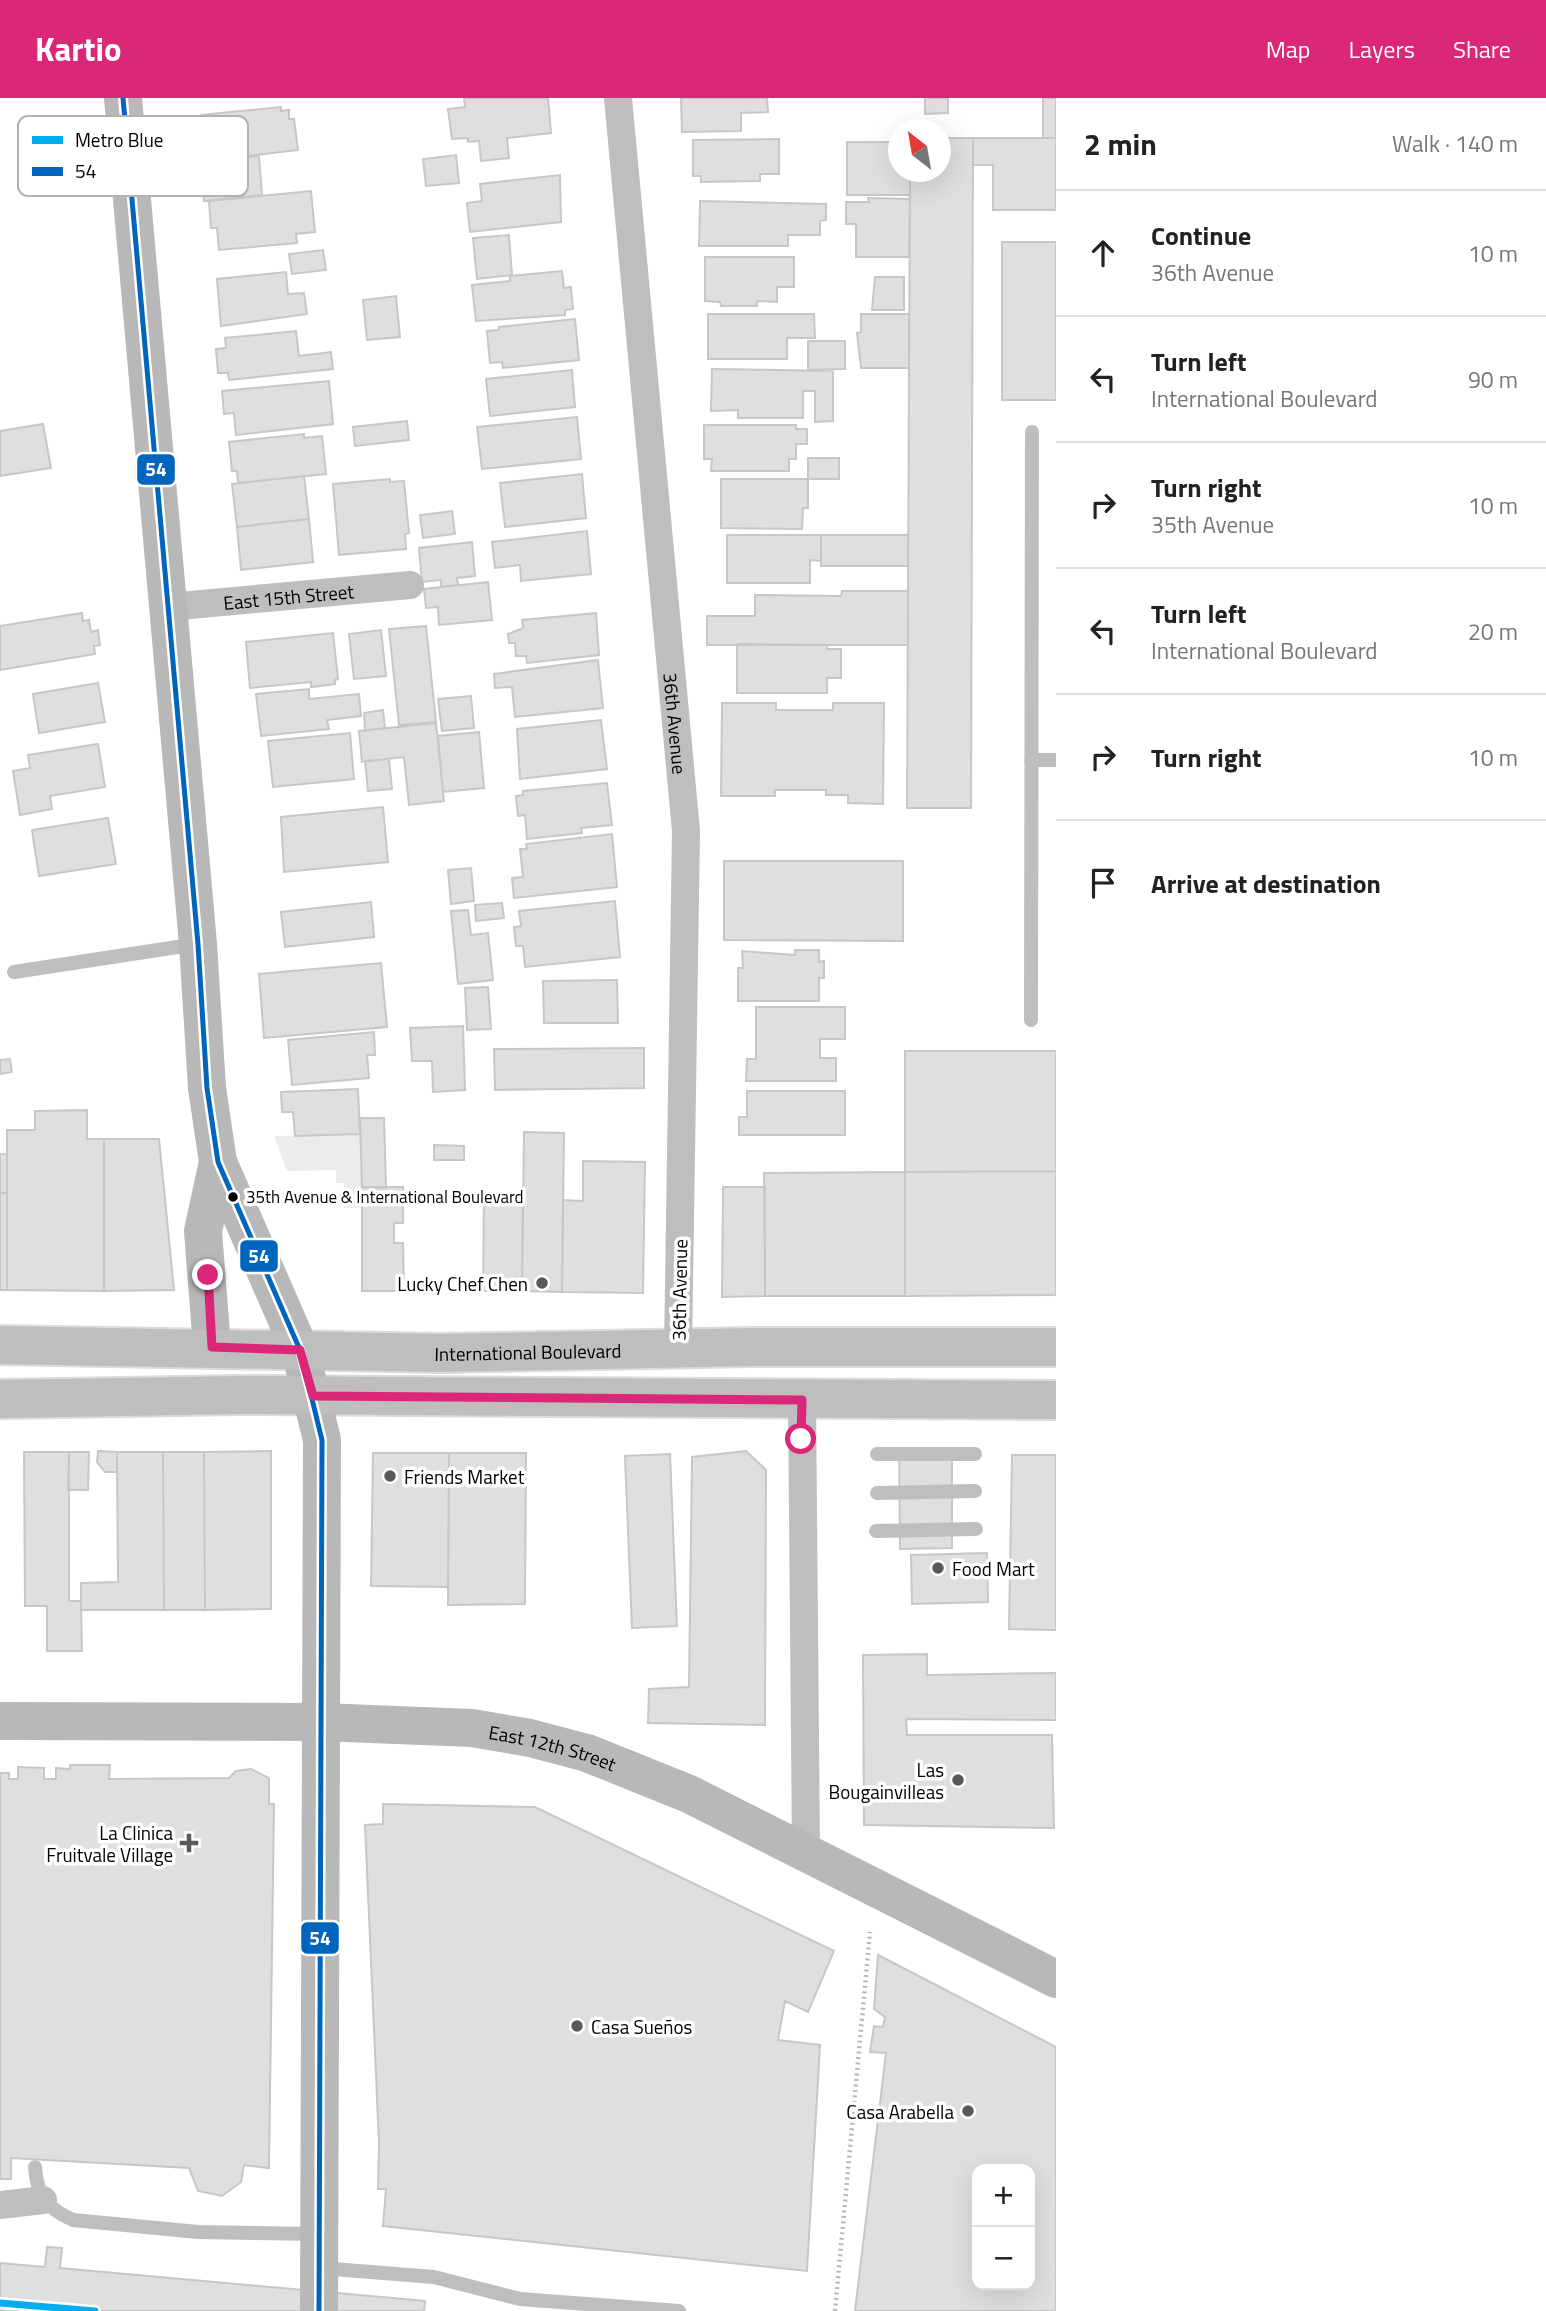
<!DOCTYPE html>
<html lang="en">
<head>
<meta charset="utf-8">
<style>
	body { margin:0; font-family:"Titillium Web",sans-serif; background:#f2f2f2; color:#222 }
	.controls { position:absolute; right:21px; bottom:21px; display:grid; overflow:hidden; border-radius:14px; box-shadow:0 7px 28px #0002 }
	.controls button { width:63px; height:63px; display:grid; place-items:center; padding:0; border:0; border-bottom:2px solid #e0e0e0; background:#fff; color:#222; font:35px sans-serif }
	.compass { position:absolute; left:888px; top:21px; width:63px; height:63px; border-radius:50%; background:#fff; box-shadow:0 7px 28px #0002; rotate:329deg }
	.stop { position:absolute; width:21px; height:21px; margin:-16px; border:5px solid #db2777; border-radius:50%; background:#fff }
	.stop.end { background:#db2777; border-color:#fff; box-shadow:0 2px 7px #0008 }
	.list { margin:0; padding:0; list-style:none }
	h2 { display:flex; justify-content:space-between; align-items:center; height:91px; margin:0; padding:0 28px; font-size:30px }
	h2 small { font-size:23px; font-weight:400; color:#767676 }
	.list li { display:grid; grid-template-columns:46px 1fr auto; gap:21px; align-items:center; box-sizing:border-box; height:126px; padding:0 28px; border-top:2px solid #e0e0e0 }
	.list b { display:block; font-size:26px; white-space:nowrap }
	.list p { margin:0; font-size:23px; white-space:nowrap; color:#767676 }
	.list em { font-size:23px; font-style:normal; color:#767676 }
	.icon { flex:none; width:38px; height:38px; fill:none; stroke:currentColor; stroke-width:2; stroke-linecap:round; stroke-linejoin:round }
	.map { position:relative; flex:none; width:1056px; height:2213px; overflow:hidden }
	header { display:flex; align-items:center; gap:42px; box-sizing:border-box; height:98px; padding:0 35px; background:#db2777; color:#fff }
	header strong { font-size:33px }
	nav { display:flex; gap:38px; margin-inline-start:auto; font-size:24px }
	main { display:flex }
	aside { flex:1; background:#fff }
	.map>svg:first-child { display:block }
</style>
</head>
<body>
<header>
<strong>Kartio</strong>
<nav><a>Map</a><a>Layers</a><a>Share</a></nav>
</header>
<main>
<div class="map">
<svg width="1056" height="2213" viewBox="0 0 1056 2213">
	<rect width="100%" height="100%" fill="#fff"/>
	<path fill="#ececec" d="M360,1036L362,1110H344V1085H336V1072L287,1073L274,1038Z"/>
	<path fill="#dfdfdf" stroke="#c7c7c7" stroke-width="2" fill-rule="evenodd" d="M464,0H548L551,35L507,40L509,60L481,63L479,43L468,44V40L452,41L448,11L465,9Z
		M681,0H767L768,14L741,15V33L682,34Z
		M925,0H948V15L925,16Z
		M1043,0H1056V40H1043Z
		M281,9V13L289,12V21H294L298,52L206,63L201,17Z
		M940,40H973L971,710H907L910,74H940Z
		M973,40H1056V112H993V67H973Z
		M779,41V76H760V83L701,84V78H693V42Z
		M847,44H898V74H910V97H847Z
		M456,57L459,85L426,88L423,61Z
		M259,58L262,97L204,103L200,64Z
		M560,77L561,124L470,134L467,105L482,103L480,86Z
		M311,93L315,134L296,136L297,145L219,152L217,130H211L209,103Z
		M868,100L910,101L909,159H856V126H846V104H869Z
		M700,103L826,106V122L820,123V137H788V148H699Z
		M509,137L512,177L477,181L473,140Z
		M1002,144H1056V302H1002Z
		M323,152L326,172L292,176L289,156Z
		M705,159H794V189H777V204L757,203V208H721L720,204L705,203Z
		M562,173L564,190L571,189L573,211L565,212V217L476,223L472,187L510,183V178Z
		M286,174L288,196L304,195L307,216L221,228L217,181Z
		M875,179H904V212H872Z
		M396,198L400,239L367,242L363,202Z
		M708,216H814L815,240H787V261H708Z
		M861,216H909V270H861L857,235L861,234Z
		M575,221L579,262L503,270L502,264L490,265L487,233L499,232V229Z
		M296,233L299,258L331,254L333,271L229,282L228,275H218L216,251L226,250L225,240Z
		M808,243H845V271L808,272Z
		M712,271L833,273V323L815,324V293H803V320H738V312L711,313Z
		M572,272L575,309L490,318L486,281Z
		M329,283L333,326L236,337L234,315L224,316L222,293Z
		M577,319L581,361L482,371L477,329Z
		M407,323L409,342L355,348L353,329Z
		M43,326L51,370L0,378V333Z
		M704,327H796V331H807V346H796V361H789V373H711L712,361H704Z
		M304,336V340L322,338L326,376L238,385L237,373H232L229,344Z
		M808,360H839V381H808Z
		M582,376L586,420L505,429L500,385Z
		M304,378L309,421L237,429L232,386Z
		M390,381V384L404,383L409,435L405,436L406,451L339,457L333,386Z
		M721,381H808V410H803L802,431L721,430Z
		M452,413L455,436L423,440L420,417Z
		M309,421L313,464L241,472L237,429Z
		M587,433L591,476L521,483L520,467L495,470L492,444Z
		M727,437H821V463L810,462V485H727Z
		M821,437H908V468H821Z
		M472,444L475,478L457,480L458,487L441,489V482L422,484L419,450Z
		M488,484L492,522L439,527L438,509L426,510L424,491Z
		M842,493H908V547H707V518H755V497L841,498Z
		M82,515L83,523L89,522L91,534L98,532L100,547L94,548L95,556L0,572V528Z
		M596,515L599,557L527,565L526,558H516L515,545H509L508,536L523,530L522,522Z
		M426,528L436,624L399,627L389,531Z
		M381,532L386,578L354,581L349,536Z
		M333,535L338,581L335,582V586L311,589V584L250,590L246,544Z
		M737,546L827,547V551H841V580H827V595H737Z
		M598,562L603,610L515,619L512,589L495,590L494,576Z
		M98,585L105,624L39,635L33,596Z
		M309,591V601L359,596L361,618L327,622L329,631L261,638L256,596Z
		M471,598L474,630L442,633L438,601Z
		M722,605H776V612H833V605H884L883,706L848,705V697H826V692H775V698H721Z
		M383,612L385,630L365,633L364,615Z
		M601,622L607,671L520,681L517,631Z
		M436,625L444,703L409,707L404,659L362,664L359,633Z
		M479,634L484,690L443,694L438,638Z
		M350,635L354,681L273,689L268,643Z
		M98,646L105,689L50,698L52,711L20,717L13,673L30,670L28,657Z
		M389,661L392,691L368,693L365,663Z
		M607,685L612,727L581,730L582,735L527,741L525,717L518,718L516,698L523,697V693Z
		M383,709L388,764L284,774L281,719Z
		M108,720L116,766L39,778L32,732Z
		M612,736L617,789L514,800L512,780L523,779L520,751H527L526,746Z
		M724,763H903V843L724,842Z
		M471,770L474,803L451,806L448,772Z
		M615,803L620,859L525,869L523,848H516L514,829L521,828L519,813Z
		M371,804L374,839L285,849L281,814Z
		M502,805L504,820L476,823L475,807Z
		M468,812L471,837L488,835L493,882L458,886L451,813Z
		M795,852H819V864L824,863V880H819V903H738V870H743L742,853L795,857Z
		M381,865L387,929L264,940L259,876Z
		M617,882L618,925H544L543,883Z
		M488,889L491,931L467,932L465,890Z
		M756,909H845V941H820V960H836V983H746L747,961H756Z
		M463,928L465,992L433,994L432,963H412L410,930Z
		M374,934L375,957H367L369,980L292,987L288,942Z
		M644,950V990L495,992L494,951Z
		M905,953H1056V1073L905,1074Z
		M10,961L12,974L0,976V962Z
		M358,991L360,1036L295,1038L293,1014H282L281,994Z
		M747,993H845V1037H739V1019H747Z
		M87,1012V1041H104V1193L7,1192V1032H35V1013Z
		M360,1020H384L386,1090L362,1089Z
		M524,1034L564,1035L562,1194L522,1193Z
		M104,1041H159L174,1192L104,1193Z
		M434,1047L464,1048V1062H434Z
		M7,1055V1095H0V1056Z
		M583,1063L645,1064L643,1195L562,1194L563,1102L583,1103Z
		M1056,1073V1197L905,1198V1074Z
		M905,1074V1198H765L764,1075Z
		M362,1089H403V1125H394V1145H403L404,1193H362Z
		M723,1089H765V1198L722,1199Z
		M0,1095H7V1192H0Z
		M484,1096H523L522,1193H483Z
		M899,1350H952V1450L900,1451Z
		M98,1353L117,1354V1374H105L97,1364Z
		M271,1353V1511L205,1512L204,1354Z
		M746,1353L766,1372L765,1627L648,1625L649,1591L689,1589L692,1359Z
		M24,1354H69V1503H81L82,1553H47V1508H25Z
		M69,1354H89L88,1392H68Z
		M117,1354H163L164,1512H81V1485L118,1484Z
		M163,1354H204L205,1512H164Z
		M373,1355H449L448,1489L371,1488Z
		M449,1355H526L525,1506L448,1507Z
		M670,1356L677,1528L632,1530L625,1358Z
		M1012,1357H1056V1532L1009,1531Z
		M987,1455L988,1504L912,1506L911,1457Z
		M927,1556V1577L1056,1575V1622L906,1621L907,1637H1052L1054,1730L864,1727L863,1557Z
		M70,1667H110L109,1681L229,1680L236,1673L251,1671L269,1680V1706H274L269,2070L244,2067L241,2084L222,2098L198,2093L189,2070L11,2060V2081H0V1675H9V1681H18V1669L44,1670V1681H56V1670L70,1671Z
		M383,1706L535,1709L834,1853L808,1914L785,1903L778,1942L820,1947L807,2173L383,2128L386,2091H378L379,2045L365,1727L383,1726Z
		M878,1857L1056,1949V2213H855L886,1955L870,1954L874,1928L883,1929L885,1919L874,1911ZM977,2071H1030V2187H977Z
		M47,2149L62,2150L60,2170L425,2203L424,2213H0V2165L45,2169Z"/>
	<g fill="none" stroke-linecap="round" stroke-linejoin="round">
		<defs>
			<g id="primary">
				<path id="s4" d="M0,1247L440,1255L754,1249H1056"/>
				<path d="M0,1301L241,1297L1056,1302"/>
			</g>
		</defs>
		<use href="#primary" stroke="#dbdbdb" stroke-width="42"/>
		<path stroke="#b9b9b9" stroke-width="4.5" stroke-dasharray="2 3.5" stroke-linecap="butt" d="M835,2213L870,1834"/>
		<path stroke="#bebebe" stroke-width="14" d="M1031,662H1056
			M14,874L197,846
			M1031,922L1032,334
			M877,1356H975
			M877,1395L975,1393
			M876,1433L976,1431
			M35,2069C37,2097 46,2110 73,2122L198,2134L317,2136
			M320,2170L434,2179L520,2201L679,2213"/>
		<g stroke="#bebebe" stroke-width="28">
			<path id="s1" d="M618,0L686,733L678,1252"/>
			<path id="s2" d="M168,509L410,487"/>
			<path d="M802,1302L806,1754"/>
			<path d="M0,2107L43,2102"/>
		</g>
		<g stroke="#b8b8b8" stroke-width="38">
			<path d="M123,0L198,846L207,990L218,1064L300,1252L322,1342L319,2213"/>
			<path d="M212,1249L203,1133L218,1064"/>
			<path id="s3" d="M0,1623L321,1624L472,1630L530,1640L587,1655L689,1696L1056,1881"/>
		</g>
		<use href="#primary" stroke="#bebebe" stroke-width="38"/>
		<defs>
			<path id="bus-1" d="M123,0L198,846L207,990L218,1064L300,1252L322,1342L319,2213"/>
		</defs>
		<use href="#bus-1" stroke="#fff" stroke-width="10"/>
		<use href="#bus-1" stroke="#0065bd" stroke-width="5"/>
		<defs>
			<path id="metro-1" d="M0,2205L95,2213"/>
		</defs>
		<use href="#metro-1" stroke="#fff" stroke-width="12"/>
		<use href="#metro-1" stroke="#00aeef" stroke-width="7"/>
	</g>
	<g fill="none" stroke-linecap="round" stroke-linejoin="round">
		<path stroke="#db2777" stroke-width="9" d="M208,1177L212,1249L300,1252L313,1298L802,1302L801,1341"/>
	</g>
	<circle fill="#000" stroke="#fff" stroke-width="2.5" cx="233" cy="1099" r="6"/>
	<g fill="#595959" stroke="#fff" stroke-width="2.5">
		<circle cx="542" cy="1185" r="7"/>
		<circle cx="390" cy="1378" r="7"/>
		<circle cx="938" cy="1470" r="7"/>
		<circle cx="958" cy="1682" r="7"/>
		<path d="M185.5 1734.5h7v7h7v7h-7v7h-7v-7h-7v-7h7z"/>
		<circle cx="577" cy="1928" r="7"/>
		<circle cx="968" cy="2013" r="7"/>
	</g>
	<g text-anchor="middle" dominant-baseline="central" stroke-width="7" stroke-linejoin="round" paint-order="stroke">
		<g font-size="17" fill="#000" stroke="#fff" text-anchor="start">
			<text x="246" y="1099">35th Avenue &amp; International Boulevard</text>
		</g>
		<g font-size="19" fill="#000" stroke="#fff">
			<text stroke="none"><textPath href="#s2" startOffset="121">East 15th Street</textPath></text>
			<text stroke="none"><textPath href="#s1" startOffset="628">36th Avenue</textPath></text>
			<text transform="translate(679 1192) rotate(-89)">36th Avenue</text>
			<text stroke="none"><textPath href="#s4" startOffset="528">International Boulevard</textPath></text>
			<text stroke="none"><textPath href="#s3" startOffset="555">East 12th Street</textPath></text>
		</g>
		<g font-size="19" fill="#000" stroke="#fff" text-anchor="end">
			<text x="528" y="1185">Lucky Chef Chen</text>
			<text x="404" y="1378" text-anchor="start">Friends Market</text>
			<text x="952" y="1470" text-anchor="start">Food Mart</text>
			<text x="944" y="1671">Las<tspan x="944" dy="22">Bougainvilleas</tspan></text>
			<text x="173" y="1734">La Clinica<tspan x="173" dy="22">Fruitvale Village</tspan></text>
			<text x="591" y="1928" text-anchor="start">Casa Sueños</text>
			<text x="954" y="2013">Casa Arabella</text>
		</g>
	</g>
	<rect x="18" y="18" width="230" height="80" rx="10" fill="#fff" stroke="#b2b2b2" stroke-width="2"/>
	<rect x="32" y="38" width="31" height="8" fill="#00aeef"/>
	<rect x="32" y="69" width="31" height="9" fill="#0065bd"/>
	<g font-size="19" fill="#000">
		<text x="75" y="49">Metro Blue</text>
		<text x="75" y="80">54</text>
	</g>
	<g stroke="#fff" stroke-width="2.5">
		<rect x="136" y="355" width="40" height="33" rx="7" fill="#0065bd"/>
		<rect x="239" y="1141" width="40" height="34" rx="7" fill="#0065bd"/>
		<rect x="300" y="1823" width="40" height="34" rx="7" fill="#0065bd"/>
	</g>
	<g font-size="19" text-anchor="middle" font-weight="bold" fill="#fff">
		<text x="156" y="378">54</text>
		<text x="259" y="1165">54</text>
		<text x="320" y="1847">54</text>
	</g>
</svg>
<div class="controls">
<button>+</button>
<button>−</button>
</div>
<svg class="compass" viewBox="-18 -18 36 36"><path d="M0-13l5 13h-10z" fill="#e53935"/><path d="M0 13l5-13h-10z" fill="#767676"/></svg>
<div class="stop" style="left:801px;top:1341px"></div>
<div class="stop end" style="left:208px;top:1177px"></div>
</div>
<aside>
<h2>2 min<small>Walk · 140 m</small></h2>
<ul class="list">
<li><svg class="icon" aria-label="ahead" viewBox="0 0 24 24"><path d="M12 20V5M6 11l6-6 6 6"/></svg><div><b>Continue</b><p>36th Avenue</p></div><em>10 m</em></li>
<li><svg class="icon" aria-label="left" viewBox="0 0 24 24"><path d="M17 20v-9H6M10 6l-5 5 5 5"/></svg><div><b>Turn left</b><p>International Boulevard</p></div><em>90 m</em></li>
<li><svg class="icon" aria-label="right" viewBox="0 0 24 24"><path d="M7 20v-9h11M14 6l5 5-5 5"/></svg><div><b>Turn right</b><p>35th Avenue</p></div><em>10 m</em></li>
<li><svg class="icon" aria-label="left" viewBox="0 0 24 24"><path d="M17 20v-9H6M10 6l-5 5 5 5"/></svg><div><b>Turn left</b><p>International Boulevard</p></div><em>20 m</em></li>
<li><svg class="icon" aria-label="right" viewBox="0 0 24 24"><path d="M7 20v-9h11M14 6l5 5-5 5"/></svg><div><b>Turn right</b></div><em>10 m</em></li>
<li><svg class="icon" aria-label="arrive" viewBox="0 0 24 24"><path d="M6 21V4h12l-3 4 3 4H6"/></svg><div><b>Arrive at destination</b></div></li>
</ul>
</aside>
</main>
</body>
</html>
